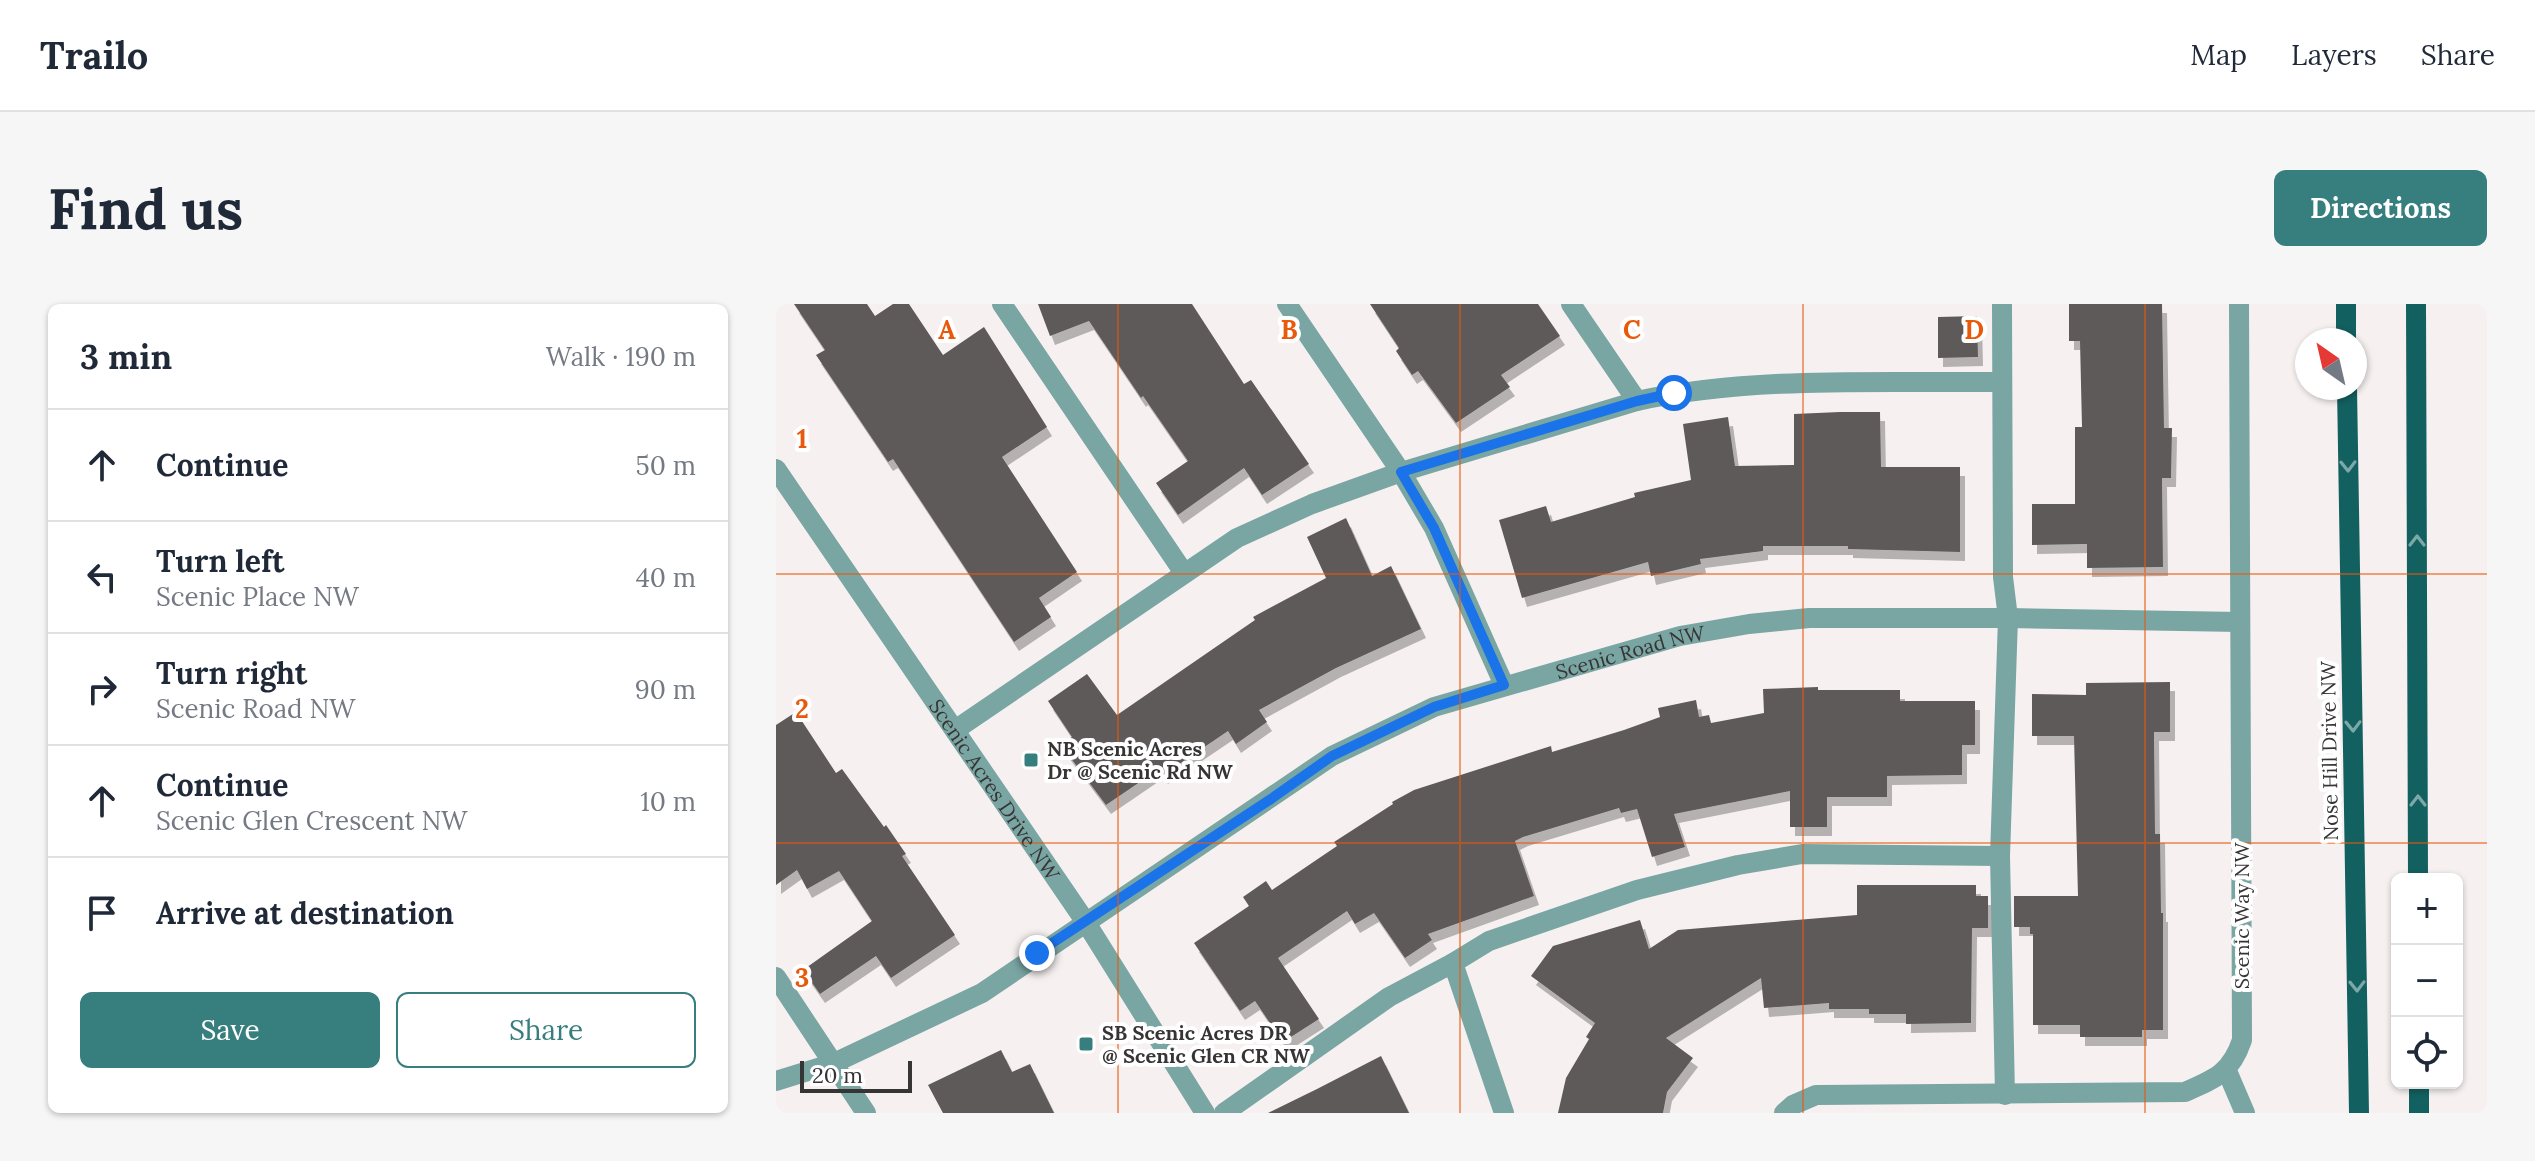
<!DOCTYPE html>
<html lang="en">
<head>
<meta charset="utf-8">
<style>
	body { margin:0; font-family:Lora,serif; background:#f6f6f7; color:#1f2937 }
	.controls { position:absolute; right:24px; bottom:24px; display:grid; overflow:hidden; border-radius:12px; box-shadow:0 2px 6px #0004 }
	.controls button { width:72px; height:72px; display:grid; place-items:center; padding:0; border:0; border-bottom:2px solid #e0e1e3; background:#fff; color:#1f2937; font:40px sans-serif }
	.compass { position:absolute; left:1519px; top:24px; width:72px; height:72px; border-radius:50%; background:#fff; box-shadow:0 2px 6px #0004; rotate:326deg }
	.scale { position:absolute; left:24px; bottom:20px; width:112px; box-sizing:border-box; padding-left:8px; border:4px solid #363434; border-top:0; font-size:22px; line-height:28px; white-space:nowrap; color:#363434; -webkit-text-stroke:6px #fff; paint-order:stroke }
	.stop { position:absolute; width:24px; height:24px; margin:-18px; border:6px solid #1a73e8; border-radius:50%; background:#fff }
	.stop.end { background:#1a73e8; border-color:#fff; box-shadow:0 2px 8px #0008 }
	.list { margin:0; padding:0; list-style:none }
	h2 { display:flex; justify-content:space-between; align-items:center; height:104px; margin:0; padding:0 32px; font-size:34px }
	h2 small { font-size:26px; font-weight:400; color:#747a83 }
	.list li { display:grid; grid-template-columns:52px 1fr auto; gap:24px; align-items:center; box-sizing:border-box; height:112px; padding:0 32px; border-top:2px solid #e0e1e3 }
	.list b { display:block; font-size:30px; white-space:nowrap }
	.list p { margin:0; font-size:26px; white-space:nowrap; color:#747a83 }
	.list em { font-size:26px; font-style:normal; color:#747a83 }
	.actions { display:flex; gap:16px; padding:24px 32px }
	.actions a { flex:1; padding:18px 0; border:2px solid #377f7e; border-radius:12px; text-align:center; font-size:28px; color:#377f7e }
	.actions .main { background:#377f7e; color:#fff }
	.icon { flex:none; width:44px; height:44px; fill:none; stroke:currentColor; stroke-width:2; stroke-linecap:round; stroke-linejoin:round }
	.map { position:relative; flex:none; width:1711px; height:809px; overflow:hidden; border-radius:12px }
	header { display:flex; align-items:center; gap:48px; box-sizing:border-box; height:112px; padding:0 40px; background:#fff; border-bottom:2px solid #e0e1e3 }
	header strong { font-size:38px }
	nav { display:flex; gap:44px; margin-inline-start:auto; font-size:28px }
	.intro { display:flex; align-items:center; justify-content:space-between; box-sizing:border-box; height:192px; padding:0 48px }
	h1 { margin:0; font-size:56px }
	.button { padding:20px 36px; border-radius:12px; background:#377f7e; color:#fff; font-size:28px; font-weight:700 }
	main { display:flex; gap:48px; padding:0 48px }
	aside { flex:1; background:#fff; border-radius:12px; box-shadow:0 2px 6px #0004 }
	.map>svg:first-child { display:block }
</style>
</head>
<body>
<header>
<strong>Trailo</strong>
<nav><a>Map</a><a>Layers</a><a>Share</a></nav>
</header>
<div class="intro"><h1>Find us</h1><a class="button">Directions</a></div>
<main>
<aside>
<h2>3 min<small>Walk · 190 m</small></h2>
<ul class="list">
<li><svg class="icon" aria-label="ahead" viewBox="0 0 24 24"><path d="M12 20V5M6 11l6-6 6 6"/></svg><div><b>Continue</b></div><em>50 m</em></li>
<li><svg class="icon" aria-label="left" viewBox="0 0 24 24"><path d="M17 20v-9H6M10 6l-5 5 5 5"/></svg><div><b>Turn left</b><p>Scenic Place NW</p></div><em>40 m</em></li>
<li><svg class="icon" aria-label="right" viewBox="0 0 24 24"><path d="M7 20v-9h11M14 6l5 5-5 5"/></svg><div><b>Turn right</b><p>Scenic Road NW</p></div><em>90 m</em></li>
<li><svg class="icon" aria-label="ahead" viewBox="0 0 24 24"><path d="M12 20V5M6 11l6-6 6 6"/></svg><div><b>Continue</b><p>Scenic Glen Crescent NW</p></div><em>10 m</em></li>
<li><svg class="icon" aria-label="arrive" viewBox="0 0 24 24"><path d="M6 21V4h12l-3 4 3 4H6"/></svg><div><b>Arrive at destination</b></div></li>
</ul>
<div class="actions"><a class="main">Save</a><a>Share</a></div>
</aside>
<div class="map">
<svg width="1711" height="809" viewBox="0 0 1711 809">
	<defs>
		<filter id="shadow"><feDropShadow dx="5" dy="9" stdDeviation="0" flood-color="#0004"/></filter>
	</defs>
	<rect width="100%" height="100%" fill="#f6f1f0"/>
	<path fill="#5f5a5a" filter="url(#shadow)" d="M18,0H91L99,12L117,0H133L167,51L208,23L271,123L226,153L301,268L263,294L275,313L238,338L117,155L112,158L40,51L49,46Z
		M262,0H416L468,80L475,76L533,160L486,191L468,164L402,211L380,179L412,157L367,92L365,94L313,17L274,32Z
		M594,0H762L784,32L725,71L734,83L680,119L642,67L636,71L620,47L623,44Z
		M1293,0H1386L1388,124H1396L1395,174H1386L1387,263L1311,264V240L1256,241V200H1299V123H1306L1304,37H1293Z
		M1201,12L1202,53L1162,54V13Z
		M1064,108H1104L1105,163H1184V248L1072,245V242H987V247L924,255L925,260L875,272L872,258L746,294L723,216L770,202L775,218L859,193L858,189L915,176L907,120L952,113L959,162L1018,161V110Z
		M570,214L596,272L615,262L645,325L560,364L483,406L491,418L460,440L452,427L387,471L383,465L330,501L285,441L296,433L272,397L311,370L341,411L479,316L477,313L550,274L531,233Z
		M1394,378V428H1378L1379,530H1384L1385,609H1387V726H1366V733H1304V721H1257V630H1254V623H1238V592H1302L1298,432H1256V390L1310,391V379Z
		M1042,383V386H1124V397H1199V441H1186V471L1111,472V493H1051V523H1014V487L898,510L909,543L876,553L861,505L845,509L843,504L747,533L739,537L758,592L652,630L656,636L629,654L598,609L579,620L571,607L502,654L543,715L507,738L479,697L464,707L418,639L473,602L467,593L490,577L496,586L561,542L558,538L617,500L616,498L638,486L775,442L776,448L848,426L884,413L882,404L920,396L923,413L933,411L935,419L988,409L987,385Z
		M20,408L60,469L66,465L108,523L110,521L130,550L126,552L179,631L115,674L100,652L44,690L27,666L96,617L63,567L31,585L21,566L0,581V421Z
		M1081,581H1200V592H1212V624H1196L1195,719L1130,720V710H1093V705H1053V699L988,704L985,674L890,734L917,754L891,788L887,809H782L790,774L813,735L810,733L819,719L755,672L777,642L864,616L873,645L902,626L1081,611Z
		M225,746L236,768L254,760L278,809H167L152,781Z
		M605,752L633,809H492L541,785Z"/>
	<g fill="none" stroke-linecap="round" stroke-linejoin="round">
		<g stroke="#79a5a3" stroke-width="20">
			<path d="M226,0L408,269"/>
			<path d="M511,0L625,168L658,224L728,381"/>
			<path d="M795,0L861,97"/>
			<path d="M1226,0L1227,273L1232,314L1224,552L1229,791"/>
			<path id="s1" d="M0,165L309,617L429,809"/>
			<path d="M179,426L461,234L536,200L625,168L861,97C976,72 1107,79 1225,78"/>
			<path d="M677,659L713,637L861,586L962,561L1026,550L1224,552"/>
			<path d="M0,673L90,809"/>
			<path d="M1451,767L1469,809"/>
			<path id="s2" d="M0,777L58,759L206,689L556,452L658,403L904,332L973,320L1033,314H1232L1464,318"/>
			<path d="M448,809L613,693L677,659L728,809"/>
			<path d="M1008,809L1017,801L1040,791L1409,788C1439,775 1455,769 1466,736L1463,0"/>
		</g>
		<path stroke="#136060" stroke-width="20" d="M1570,0V36
			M1640,0L1642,575
			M1571,84L1583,809
			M1643,779V809"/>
	</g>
	<defs><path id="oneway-chevron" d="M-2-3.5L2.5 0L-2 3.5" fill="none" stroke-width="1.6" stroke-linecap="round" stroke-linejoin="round" transform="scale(2)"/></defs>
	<g stroke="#7da8a8">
		<use href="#oneway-chevron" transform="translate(1572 162) rotate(89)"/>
		<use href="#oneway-chevron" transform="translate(1641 237) rotate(-90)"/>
		<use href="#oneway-chevron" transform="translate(1577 422) rotate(89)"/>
		<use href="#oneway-chevron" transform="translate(1642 497) rotate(-90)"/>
		<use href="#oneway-chevron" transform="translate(1581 682) rotate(89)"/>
	</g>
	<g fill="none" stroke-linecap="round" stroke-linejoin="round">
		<path stroke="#1a73e8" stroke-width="10" d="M261,649L495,495L556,452L658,403L728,381L658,224L625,168L861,97L898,89"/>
	</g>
	<path fill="none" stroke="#e8590c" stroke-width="2" stroke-opacity="0.55" d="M342,0V809M684,0V809M1027,0V809M1369,0V809M0,270H1711M0,539H1711"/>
	<g fill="#377f7e" stroke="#fff" stroke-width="3">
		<rect x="247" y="448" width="16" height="16" rx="4"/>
		<rect x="302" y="732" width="16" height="16" rx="4"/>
	</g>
	<g text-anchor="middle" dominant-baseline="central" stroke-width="8" stroke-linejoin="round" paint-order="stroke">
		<g font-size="20" fill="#363434" stroke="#fff">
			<text stroke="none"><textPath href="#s2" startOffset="964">Scenic Road NW</textPath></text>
			<text transform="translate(1553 447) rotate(-91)">Nose Hill Drive NW</text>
			<text stroke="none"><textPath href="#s1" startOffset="388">Scenic Acres Drive NW</textPath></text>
			<text transform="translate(1465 612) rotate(-90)">Scenic Way NW</text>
		</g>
		<g font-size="20" font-weight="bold" fill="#363434" stroke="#fff" text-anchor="start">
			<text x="271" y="444">NB Scenic Acres<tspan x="271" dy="23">Dr @ Scenic Rd NW</tspan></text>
			<text x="326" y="728">SB Scenic Acres DR<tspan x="326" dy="23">@ Scenic Glen CR NW</tspan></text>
		</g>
	</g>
	<g font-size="26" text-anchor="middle" font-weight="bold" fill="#e8590c" stroke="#fff" stroke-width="8" stroke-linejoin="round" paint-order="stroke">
		<text x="171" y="35">A</text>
		<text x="513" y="35">B</text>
		<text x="856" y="35">C</text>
		<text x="1198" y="35">D</text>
		<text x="26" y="144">1</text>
		<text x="26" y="414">2</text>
		<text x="26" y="683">3</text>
	</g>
</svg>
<div class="controls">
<button>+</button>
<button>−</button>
<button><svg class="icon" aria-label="locate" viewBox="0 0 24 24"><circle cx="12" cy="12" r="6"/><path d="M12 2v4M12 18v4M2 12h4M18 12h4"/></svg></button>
</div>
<svg class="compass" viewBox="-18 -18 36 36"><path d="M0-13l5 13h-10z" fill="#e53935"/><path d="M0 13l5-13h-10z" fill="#747a83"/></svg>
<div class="scale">20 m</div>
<div class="stop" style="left:898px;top:89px"></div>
<div class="stop end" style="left:261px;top:649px"></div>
</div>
</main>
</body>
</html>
